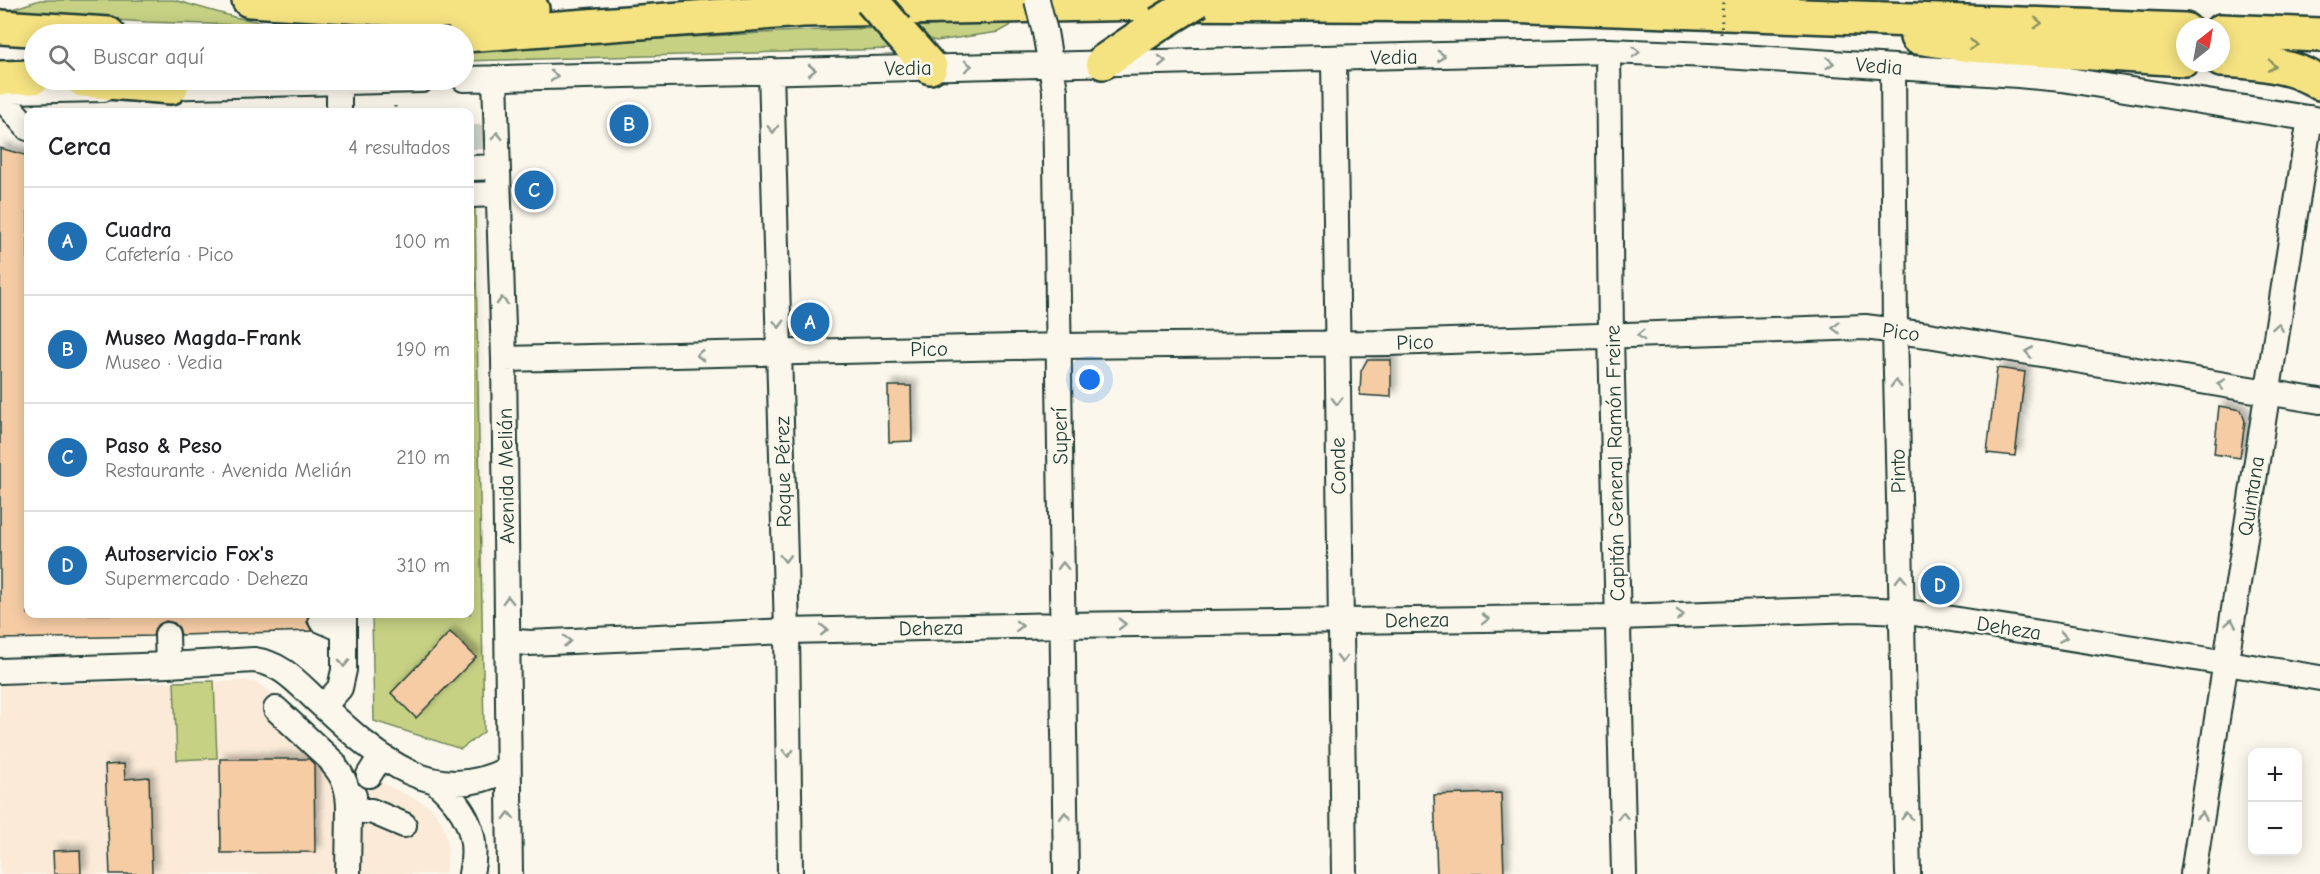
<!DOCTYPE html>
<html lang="es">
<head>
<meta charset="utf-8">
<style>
	body { margin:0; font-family:"Comic Neue",sans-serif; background:#f2f2f2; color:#202124 }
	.controls { position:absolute; right:18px; bottom:18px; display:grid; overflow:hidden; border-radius:12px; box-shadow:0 3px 15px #0003 }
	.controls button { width:54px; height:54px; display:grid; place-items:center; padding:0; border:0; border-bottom:2px solid #e0e0e0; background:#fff; color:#202124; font:30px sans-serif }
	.compass { position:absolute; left:2176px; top:18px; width:54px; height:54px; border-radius:50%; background:#fff; box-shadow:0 3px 15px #0003; rotate:31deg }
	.you { position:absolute; left:1090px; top:380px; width:21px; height:21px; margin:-15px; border:4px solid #fff; border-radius:50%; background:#1a73e8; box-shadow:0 0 0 9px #1a73e833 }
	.badge { display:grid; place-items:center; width:39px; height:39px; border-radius:50%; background:#1f6fb2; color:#fff; font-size:20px; font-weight:700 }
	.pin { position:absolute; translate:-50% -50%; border:3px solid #fff; box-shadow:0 2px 6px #0006 }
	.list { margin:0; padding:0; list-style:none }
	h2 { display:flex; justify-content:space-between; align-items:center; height:78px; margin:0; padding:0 24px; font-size:26px }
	h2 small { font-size:20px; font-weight:400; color:#757577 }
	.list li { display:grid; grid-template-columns:39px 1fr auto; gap:18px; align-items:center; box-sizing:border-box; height:108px; padding:0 24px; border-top:2px solid #e0e0e0 }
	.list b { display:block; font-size:22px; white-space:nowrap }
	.list p { margin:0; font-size:20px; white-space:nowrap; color:#757577 }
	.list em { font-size:20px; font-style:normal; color:#757577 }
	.icon { flex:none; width:33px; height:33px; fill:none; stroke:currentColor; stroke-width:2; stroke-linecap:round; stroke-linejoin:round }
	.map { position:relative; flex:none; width:2320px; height:874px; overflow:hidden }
	.search { position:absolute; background:#fff; box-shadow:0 3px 15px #0003; left:24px; top:24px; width:450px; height:66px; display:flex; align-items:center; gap:15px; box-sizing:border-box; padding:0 21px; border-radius:33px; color:#757577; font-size:22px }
	.panel { position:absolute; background:#fff; box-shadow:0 3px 15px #0003; left:24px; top:108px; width:450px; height:510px; border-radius:12px }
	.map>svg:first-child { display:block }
</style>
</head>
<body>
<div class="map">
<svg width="2320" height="874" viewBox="0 0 2320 874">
	<defs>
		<filter id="shadow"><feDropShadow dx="5.5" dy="-5.5" stdDeviation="3" flood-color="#0004"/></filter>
	</defs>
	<rect width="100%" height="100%" fill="#fbf7ec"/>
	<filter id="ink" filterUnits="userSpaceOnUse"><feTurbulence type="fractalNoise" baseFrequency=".0167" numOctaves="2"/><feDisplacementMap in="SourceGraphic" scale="12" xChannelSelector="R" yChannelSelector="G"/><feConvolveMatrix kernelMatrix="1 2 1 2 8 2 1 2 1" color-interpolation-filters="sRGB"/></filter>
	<g filter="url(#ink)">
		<path fill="#faead7" d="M247,681L257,683L276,696L352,768L431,807L440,819L446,834L448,850L445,874H0V685Z"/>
		<path fill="#c6d184" stroke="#72875c" stroke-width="1.5" d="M40,0H174L234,17L270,24L271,26L147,22L0,13Z
			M1014,21L1010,26L999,32L936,41L923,37L910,27Z
			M880,28L893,46L892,49L464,61V50L799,31Z
			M470,208H475L484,732L461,749L374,721L372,614H470Z
			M214,681L217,758L177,760L174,682Z"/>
		<path fill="#f6cca5" stroke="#1f3d34" stroke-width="1.5" filter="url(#shadow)" d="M0,148L28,156V614H308L307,622L312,631L181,635L179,628L174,623L166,621L155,628L153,636L0,639Z
			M1367,360H1391V397L1360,395L1361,371Z
			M1997,368L2025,372L2015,456L1987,453Z
			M888,386H911L912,441L889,442Z
			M2219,406L2241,410L2245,421L2240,458L2214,454Z
			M450,632L476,657L416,718L391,693Z
			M220,759H309L314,764L315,852L221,853Z
			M124,764L125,779L149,777L152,874H110L105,765Z
			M1501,793L1504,874H1437L1434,795Z
			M80,850L81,874H54L53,851Z"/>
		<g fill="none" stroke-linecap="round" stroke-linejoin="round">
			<path stroke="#cfd2c7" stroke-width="24" stroke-dasharray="24 12" stroke-linecap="butt" d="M470,137H497"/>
			<defs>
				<path id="minor" d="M1045,32L1055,90L1066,874
					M1608,51L1611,336L1624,874
					M1334,58L1344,874
					M1893,67L1895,331L1908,874
					M771,71L787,631L790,874
					M495,78L504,359L510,874
					M464,79L1608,51L1709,55L2018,75L2062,79L2320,120
					M339,82V112
					M155,87L422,80
					M11,91L103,89
					M0,96L28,128
					M473,168L497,167
					M470,195L498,194
					M504,359L1059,346L1389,343L1865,327L1928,335L2320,401
					M321,620L344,630
					M167,635L168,665
					M508,641L529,643L787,631L1064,625L1619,617L1856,609L1902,611L2320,678
					M0,671L168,665L254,660C280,663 295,680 314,698C370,749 427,811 508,769
					M324,706L340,688L344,670V614
					M276,709L334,763
					M333,764C345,778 349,790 349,810L371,811L404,825
					M369,775L381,756
					M436,782C465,808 480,834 471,874
					M348,874L349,810L354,796
					M2193,874L2310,118"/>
				<path id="highway" d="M249,0L433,11L532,9
					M0,27L108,34
					M897,30L930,67
					M2221,31L2320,35
					M464,35L803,10L1149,3L1507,5L2185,30
					M1917,37L1969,45L2185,59
					M2221,60C2254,62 2291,64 2320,83
					M1103,62L1159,24
					M0,78L34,77
					M83,80L171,87"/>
			</defs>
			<use href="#minor" stroke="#1f3d34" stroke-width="28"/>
			<use href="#highway" stroke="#1f3d34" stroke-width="38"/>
			<path stroke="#1f3d34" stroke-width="3" stroke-dasharray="1.5 4.5" stroke-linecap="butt" d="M395,106V112"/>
			<use href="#minor" stroke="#fbf7ec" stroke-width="24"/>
			<use href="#highway" stroke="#f5e382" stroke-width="33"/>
			<defs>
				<path id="minor-bridge" d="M1037,0L1045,32"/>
				<path id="highway-bridge" d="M871,0L897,30
					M1159,24L1198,0"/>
			</defs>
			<use href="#minor-bridge" stroke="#1f3d34" stroke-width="28" stroke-linecap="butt"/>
			<use href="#highway-bridge" stroke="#1f3d34" stroke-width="38" stroke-linecap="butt"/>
			<path stroke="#1f3d34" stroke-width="3" stroke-dasharray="1.5 4.5" stroke-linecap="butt" d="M1721,34L1723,0"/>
			<use href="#minor-bridge" stroke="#fbf7ec" stroke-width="24"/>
			<use href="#highway-bridge" stroke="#f5e382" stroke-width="33"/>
		</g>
		<defs><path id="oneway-chevron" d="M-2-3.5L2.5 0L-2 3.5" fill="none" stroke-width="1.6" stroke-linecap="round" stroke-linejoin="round" transform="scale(1.5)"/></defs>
		<g stroke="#8a905b">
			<use href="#oneway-chevron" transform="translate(2038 23) rotate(2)"/>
			<use href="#oneway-chevron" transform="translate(1973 45) rotate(5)"/>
			<use href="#oneway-chevron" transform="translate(2272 66) rotate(10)"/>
		</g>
		<g stroke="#8d9a90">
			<use href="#oneway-chevron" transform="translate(1636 52) rotate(2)"/>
			<use href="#oneway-chevron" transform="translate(1441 56) rotate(-1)"/>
			<use href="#oneway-chevron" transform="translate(1162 61) rotate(-1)"/>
			<use href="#oneway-chevron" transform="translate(1830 63) rotate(4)"/>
			<use href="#oneway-chevron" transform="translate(968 66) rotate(-1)"/>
			<use href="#oneway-chevron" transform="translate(812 70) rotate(-1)"/>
			<use href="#oneway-chevron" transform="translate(554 76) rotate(-1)"/>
			<use href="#oneway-chevron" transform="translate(773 129) rotate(88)"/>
			<use href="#oneway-chevron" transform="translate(497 136) rotate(-91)"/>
			<use href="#oneway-chevron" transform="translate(502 301) rotate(-92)"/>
			<use href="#oneway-chevron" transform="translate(779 324) rotate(88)"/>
			<use href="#oneway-chevron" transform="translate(2278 327) rotate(-81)"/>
			<use href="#oneway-chevron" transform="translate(1836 328) rotate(178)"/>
			<use href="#oneway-chevron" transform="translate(1641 335) rotate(178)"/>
			<use href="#oneway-chevron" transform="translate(2029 352) rotate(-170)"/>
			<use href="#oneway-chevron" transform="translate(700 355) rotate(179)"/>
			<use href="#oneway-chevron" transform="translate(1896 384) rotate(-91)"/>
			<use href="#oneway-chevron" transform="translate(2221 384) rotate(-170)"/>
			<use href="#oneway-chevron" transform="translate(1337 401) rotate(89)"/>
			<use href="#oneway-chevron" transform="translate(785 558) rotate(89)"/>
			<use href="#oneway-chevron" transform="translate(1063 566) rotate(-91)"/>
			<use href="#oneway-chevron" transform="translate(1901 579) rotate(-91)"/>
			<use href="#oneway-chevron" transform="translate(508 600) rotate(-91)"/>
			<use href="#oneway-chevron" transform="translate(1680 615) rotate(-2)"/>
			<use href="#oneway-chevron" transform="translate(1485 619) rotate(-1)"/>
			<use href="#oneway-chevron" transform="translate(2231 623) rotate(-81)"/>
			<use href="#oneway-chevron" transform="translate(1122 624) rotate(-1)"/>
			<use href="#oneway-chevron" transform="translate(1019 626) rotate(-1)"/>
			<use href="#oneway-chevron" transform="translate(824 630) rotate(-1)"/>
			<use href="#oneway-chevron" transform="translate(2063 637) rotate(9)"/>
			<use href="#oneway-chevron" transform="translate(567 641) rotate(-2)"/>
			<use href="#oneway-chevron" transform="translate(1342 659) rotate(90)"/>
			<use href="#oneway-chevron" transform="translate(344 663) rotate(92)"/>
			<use href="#oneway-chevron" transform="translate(788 753) rotate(89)"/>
			<use href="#oneway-chevron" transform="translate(509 816) rotate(-91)"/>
			<use href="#oneway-chevron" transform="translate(1065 816) rotate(-91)"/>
			<use href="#oneway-chevron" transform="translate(1623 816) rotate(-91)"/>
			<use href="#oneway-chevron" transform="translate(1907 816) rotate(-91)"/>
			<use href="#oneway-chevron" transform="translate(2202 816) rotate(-81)"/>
		</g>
	</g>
	<g text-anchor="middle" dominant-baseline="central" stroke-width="5" stroke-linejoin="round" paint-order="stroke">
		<g font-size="21" fill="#1f3d34" stroke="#fbf7ec">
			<text transform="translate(1394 57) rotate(-1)">Vedia</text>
			<text transform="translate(1879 66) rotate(4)">Vedia</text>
			<text transform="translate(908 68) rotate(-1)">Vedia</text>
			<text transform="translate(1901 332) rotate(7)">Pico</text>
			<text transform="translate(1415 342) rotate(-2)">Pico</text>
			<text transform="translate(929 349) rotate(-1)">Pico</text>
			<text transform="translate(1060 436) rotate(-91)">Superí</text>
			<text transform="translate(1615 463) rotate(-91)">Capitán General Ramón Freire</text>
			<text transform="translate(1338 466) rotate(-91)">Conde</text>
			<text transform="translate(1898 471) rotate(-91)">Pinto</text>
			<text transform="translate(783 472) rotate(-91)">Roque Pérez</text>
			<text transform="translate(506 476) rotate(-91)">Avenida Melián</text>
			<text transform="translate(2251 496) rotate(-81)">Quintana</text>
			<text transform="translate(1417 620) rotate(-1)">Deheza</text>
			<text transform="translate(931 628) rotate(-1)">Deheza</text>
			<text transform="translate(2009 628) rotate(9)">Deheza</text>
		</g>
	</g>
</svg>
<div class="controls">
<button>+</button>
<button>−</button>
</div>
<svg class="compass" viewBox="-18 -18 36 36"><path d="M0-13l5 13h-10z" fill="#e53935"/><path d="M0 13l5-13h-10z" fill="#757577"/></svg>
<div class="you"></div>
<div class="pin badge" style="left:810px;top:322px">A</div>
<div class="pin badge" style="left:629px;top:124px">B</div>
<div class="pin badge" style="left:534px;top:190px">C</div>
<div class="pin badge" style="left:1940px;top:585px">D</div>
<div class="search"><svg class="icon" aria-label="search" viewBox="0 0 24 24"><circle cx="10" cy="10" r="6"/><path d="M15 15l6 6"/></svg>Buscar aquí</div>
<section class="panel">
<h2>Cerca<small>4 resultados</small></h2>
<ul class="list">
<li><span class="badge">A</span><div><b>Cuadra</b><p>Cafetería · Pico</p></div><em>100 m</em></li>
<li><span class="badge">B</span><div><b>Museo Magda-Frank</b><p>Museo · Vedia</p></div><em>190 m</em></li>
<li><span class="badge">C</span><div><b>Paso &amp; Peso</b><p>Restaurante · Avenida Melián</p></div><em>210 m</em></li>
<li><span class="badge">D</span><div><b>Autoservicio Fox's</b><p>Supermercado · Deheza</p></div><em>310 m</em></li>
</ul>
</section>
</div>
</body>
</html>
